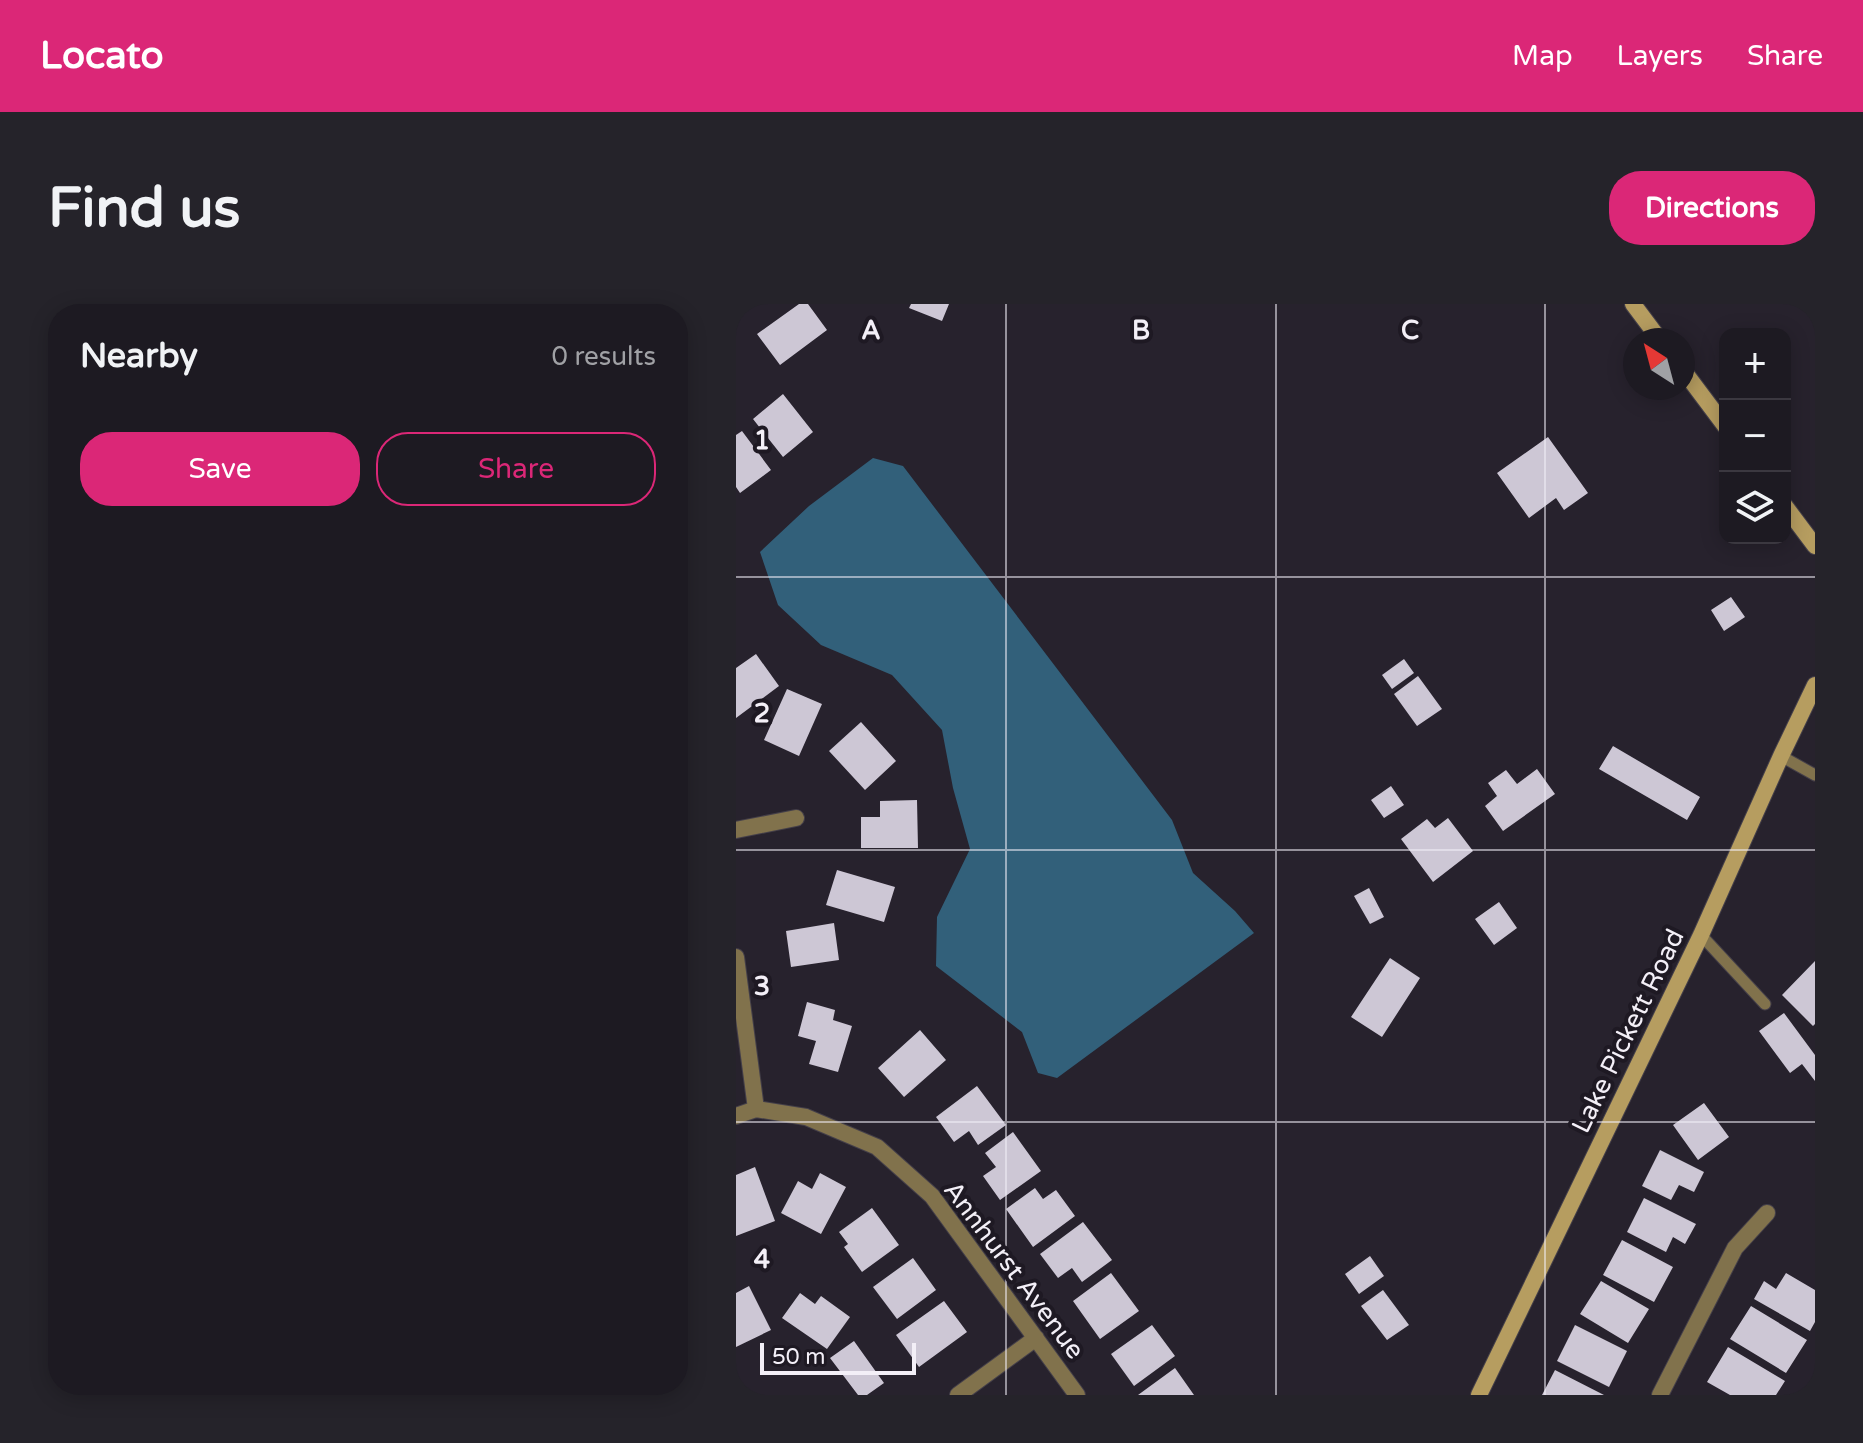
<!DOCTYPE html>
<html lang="en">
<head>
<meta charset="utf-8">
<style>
	body { margin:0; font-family:"Varela Round",sans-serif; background:#25232a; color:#f1f3f6 }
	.controls { position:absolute; right:24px; top:24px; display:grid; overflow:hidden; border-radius:16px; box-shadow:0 4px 20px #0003 }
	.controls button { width:72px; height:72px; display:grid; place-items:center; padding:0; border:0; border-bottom:2px solid #3b3840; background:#1d1a22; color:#f1f3f6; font:40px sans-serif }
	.compass { position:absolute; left:887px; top:24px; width:72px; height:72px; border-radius:50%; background:#1d1a22; box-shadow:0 4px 20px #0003; rotate:324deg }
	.scale { position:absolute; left:24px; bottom:20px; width:156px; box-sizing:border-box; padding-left:8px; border:4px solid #f3eff7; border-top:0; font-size:22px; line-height:28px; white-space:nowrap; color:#f3eff7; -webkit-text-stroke:6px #1e1923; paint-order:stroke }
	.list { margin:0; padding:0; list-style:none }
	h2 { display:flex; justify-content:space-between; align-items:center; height:104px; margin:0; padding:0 32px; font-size:34px }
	h2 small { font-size:26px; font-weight:400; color:#a0a1a5 }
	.actions { display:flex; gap:16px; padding:24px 32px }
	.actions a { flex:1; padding:18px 0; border:2px solid #db2777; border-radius:32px; text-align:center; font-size:28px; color:#db2777 }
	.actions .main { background:#db2777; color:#fff }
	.icon { flex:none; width:44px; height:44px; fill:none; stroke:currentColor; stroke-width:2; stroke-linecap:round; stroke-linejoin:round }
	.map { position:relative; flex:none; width:1079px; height:1091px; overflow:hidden; border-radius:32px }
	header { display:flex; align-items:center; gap:48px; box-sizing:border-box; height:112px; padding:0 40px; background:#db2777; color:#fff }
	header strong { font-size:38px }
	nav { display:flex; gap:44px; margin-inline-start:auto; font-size:28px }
	.intro { display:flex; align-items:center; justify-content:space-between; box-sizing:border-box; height:192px; padding:0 48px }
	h1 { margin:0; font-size:56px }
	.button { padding:20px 36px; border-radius:32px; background:#db2777; color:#fff; font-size:28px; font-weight:700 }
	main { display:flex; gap:48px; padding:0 48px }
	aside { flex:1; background:#1d1a22; border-radius:32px; box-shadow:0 4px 20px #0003 }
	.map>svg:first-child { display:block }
</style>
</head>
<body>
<header>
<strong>Locato</strong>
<nav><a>Map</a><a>Layers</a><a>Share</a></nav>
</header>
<div class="intro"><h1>Find us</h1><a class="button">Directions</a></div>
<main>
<aside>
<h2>Nearby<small>0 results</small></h2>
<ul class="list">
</ul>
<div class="actions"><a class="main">Save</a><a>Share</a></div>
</aside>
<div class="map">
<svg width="1079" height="1091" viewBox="0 0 1079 1091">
	<rect width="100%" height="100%" fill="#27222d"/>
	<path fill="#32607a" d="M137,154L167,162L436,516L457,569L499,607L518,629L321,774L302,769L286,728L200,662L201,613L234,545L217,484L206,426L156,371L85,341L42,301L24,248L73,202Z"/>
	<path fill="#cdc7d5" d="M63,0H72L91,26L44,61L21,30Z
		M175,0H213L206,17L173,4Z
		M47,90L77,128L47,153L17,115Z
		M6,127L35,166L4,189L0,183V131Z
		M812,133L852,189L828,206L820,194L793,214L761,169Z
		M995,293L1009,313L988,327L975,306Z
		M20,350L43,382L0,414V364Z
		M668,355L678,369L656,385L646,371Z
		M682,372L706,405L681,422L658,390Z
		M51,385L86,400L63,452L28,436Z
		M125,418L160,457L129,486L93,447Z
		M877,442L964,493L951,516L863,465Z
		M801,465L819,490L767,527L749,502L761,492L752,479L770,466L781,480Z
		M655,482L668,501L648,514L635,496Z
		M181,496L182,544H125V513H144V497Z
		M712,514L737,547L697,578L665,535L691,515L699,524Z
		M101,566L159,583L148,618L90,601Z
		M633,584L648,613L634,620L618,592Z
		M763,598L781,624L758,641L739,615Z
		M98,619L103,656L55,663L50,627Z
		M654,654L684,674L646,733L615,713Z
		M1079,657V720L1077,722L1046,691Z
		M71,698L99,706L97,716L116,722L102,768L73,760L80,737L62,732Z
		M1048,709L1079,751V777L1066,760L1054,769L1023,727Z
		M184,726L210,756L168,793L142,764Z
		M241,782L270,821L242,841L233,827L218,838L200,813Z
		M968,799L993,833L962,856L937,821Z
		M277,828L305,867L264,896L247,872L260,863L249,849Z
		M924,846L968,868L958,888L943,881L935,896L906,882Z
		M19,863L39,917L0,932V871Z
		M84,869L110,883L85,930L45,909L62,877L76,885Z
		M299,884L307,895L320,886L339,912L297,943L270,905Z
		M908,894L960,920L949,940L937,933L930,948L891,928Z
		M136,904L163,941L126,968L108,943L112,940L103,928Z
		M347,918L376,956L346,978L336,964L322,974L304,950Z
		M886,936L937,963L918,998L867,971Z
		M634,952L648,972L623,990L609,970Z
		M177,954L200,986L161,1015L137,983Z
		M375,969L403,1007L364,1035L337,997Z
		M1050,969L1079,986V1018L1074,1027L1018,995L1028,977L1040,985Z
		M865,977L913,1005L892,1039L844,1010Z
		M13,982L35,1026L0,1043V989Z
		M647,986L673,1021L651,1036L625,1002Z
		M64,989L79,1000L85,992L114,1013L91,1045L46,1014Z
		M208,997L231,1028L183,1063L160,1031Z
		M1015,1002L1071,1036L1050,1069L994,1035Z
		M416,1021L439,1052L398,1082L375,1050Z
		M839,1021L891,1047L873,1083L821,1057Z
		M118,1037L148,1079L131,1091H122L94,1054Z
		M992,1043L1049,1077L1040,1091H994L971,1078Z
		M439,1064L458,1091H402Z
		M819,1066L868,1091H806Z"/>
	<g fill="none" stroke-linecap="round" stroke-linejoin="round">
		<defs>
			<path id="lane" d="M1045,452L1079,471
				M965,631L1029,700"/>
			<path id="street" d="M0,526L60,514
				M0,653L20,805
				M0,812L20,805L70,813L141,843L196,892L341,1091
				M222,1091L300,1034
				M924,1091L999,944L1031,909"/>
			<path id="secondary" d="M897,0L924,36
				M947,66L989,122
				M1049,202L1079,242
				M743,1091L965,631L1045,452L1079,381"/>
		</defs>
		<use href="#lane" stroke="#443f49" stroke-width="13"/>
		<use href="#street" stroke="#443f49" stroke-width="18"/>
		<use href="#secondary" stroke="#443f49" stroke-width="18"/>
		<use href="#lane" stroke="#81724c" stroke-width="11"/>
		<use href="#street" stroke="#81724c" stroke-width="16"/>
		<use href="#secondary" stroke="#b69d60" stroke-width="16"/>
	</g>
	<path fill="none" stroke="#f3eff7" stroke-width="2" stroke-opacity="0.55" d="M270,0V1091M540,0V1091M809,0V1091M0,273H1079M0,546H1079M0,818H1079"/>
	<g text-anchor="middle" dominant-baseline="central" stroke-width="8" stroke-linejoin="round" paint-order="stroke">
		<g font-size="26" fill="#f3eff7" stroke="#1e1923">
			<text transform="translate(892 727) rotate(-64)">Lake Pickett Road</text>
			<text transform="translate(278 966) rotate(53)">Annhurst Avenue</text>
		</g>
	</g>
	<g font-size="26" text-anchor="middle" font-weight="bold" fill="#f3eff7" stroke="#1e1923" stroke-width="8" stroke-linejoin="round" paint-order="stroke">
		<text x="135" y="35">A</text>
		<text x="405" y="35">B</text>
		<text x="674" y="35">C</text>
		<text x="26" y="145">1</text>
		<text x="26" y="418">2</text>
		<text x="26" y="691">3</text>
		<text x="26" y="964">4</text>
	</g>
</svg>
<div class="controls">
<button>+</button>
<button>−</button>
<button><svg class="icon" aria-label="layers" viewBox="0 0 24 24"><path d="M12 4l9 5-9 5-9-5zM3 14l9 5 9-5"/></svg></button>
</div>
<svg class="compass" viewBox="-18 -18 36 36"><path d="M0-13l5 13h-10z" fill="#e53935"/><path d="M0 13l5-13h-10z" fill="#a0a1a5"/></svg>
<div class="scale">50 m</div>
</div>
</main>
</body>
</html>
